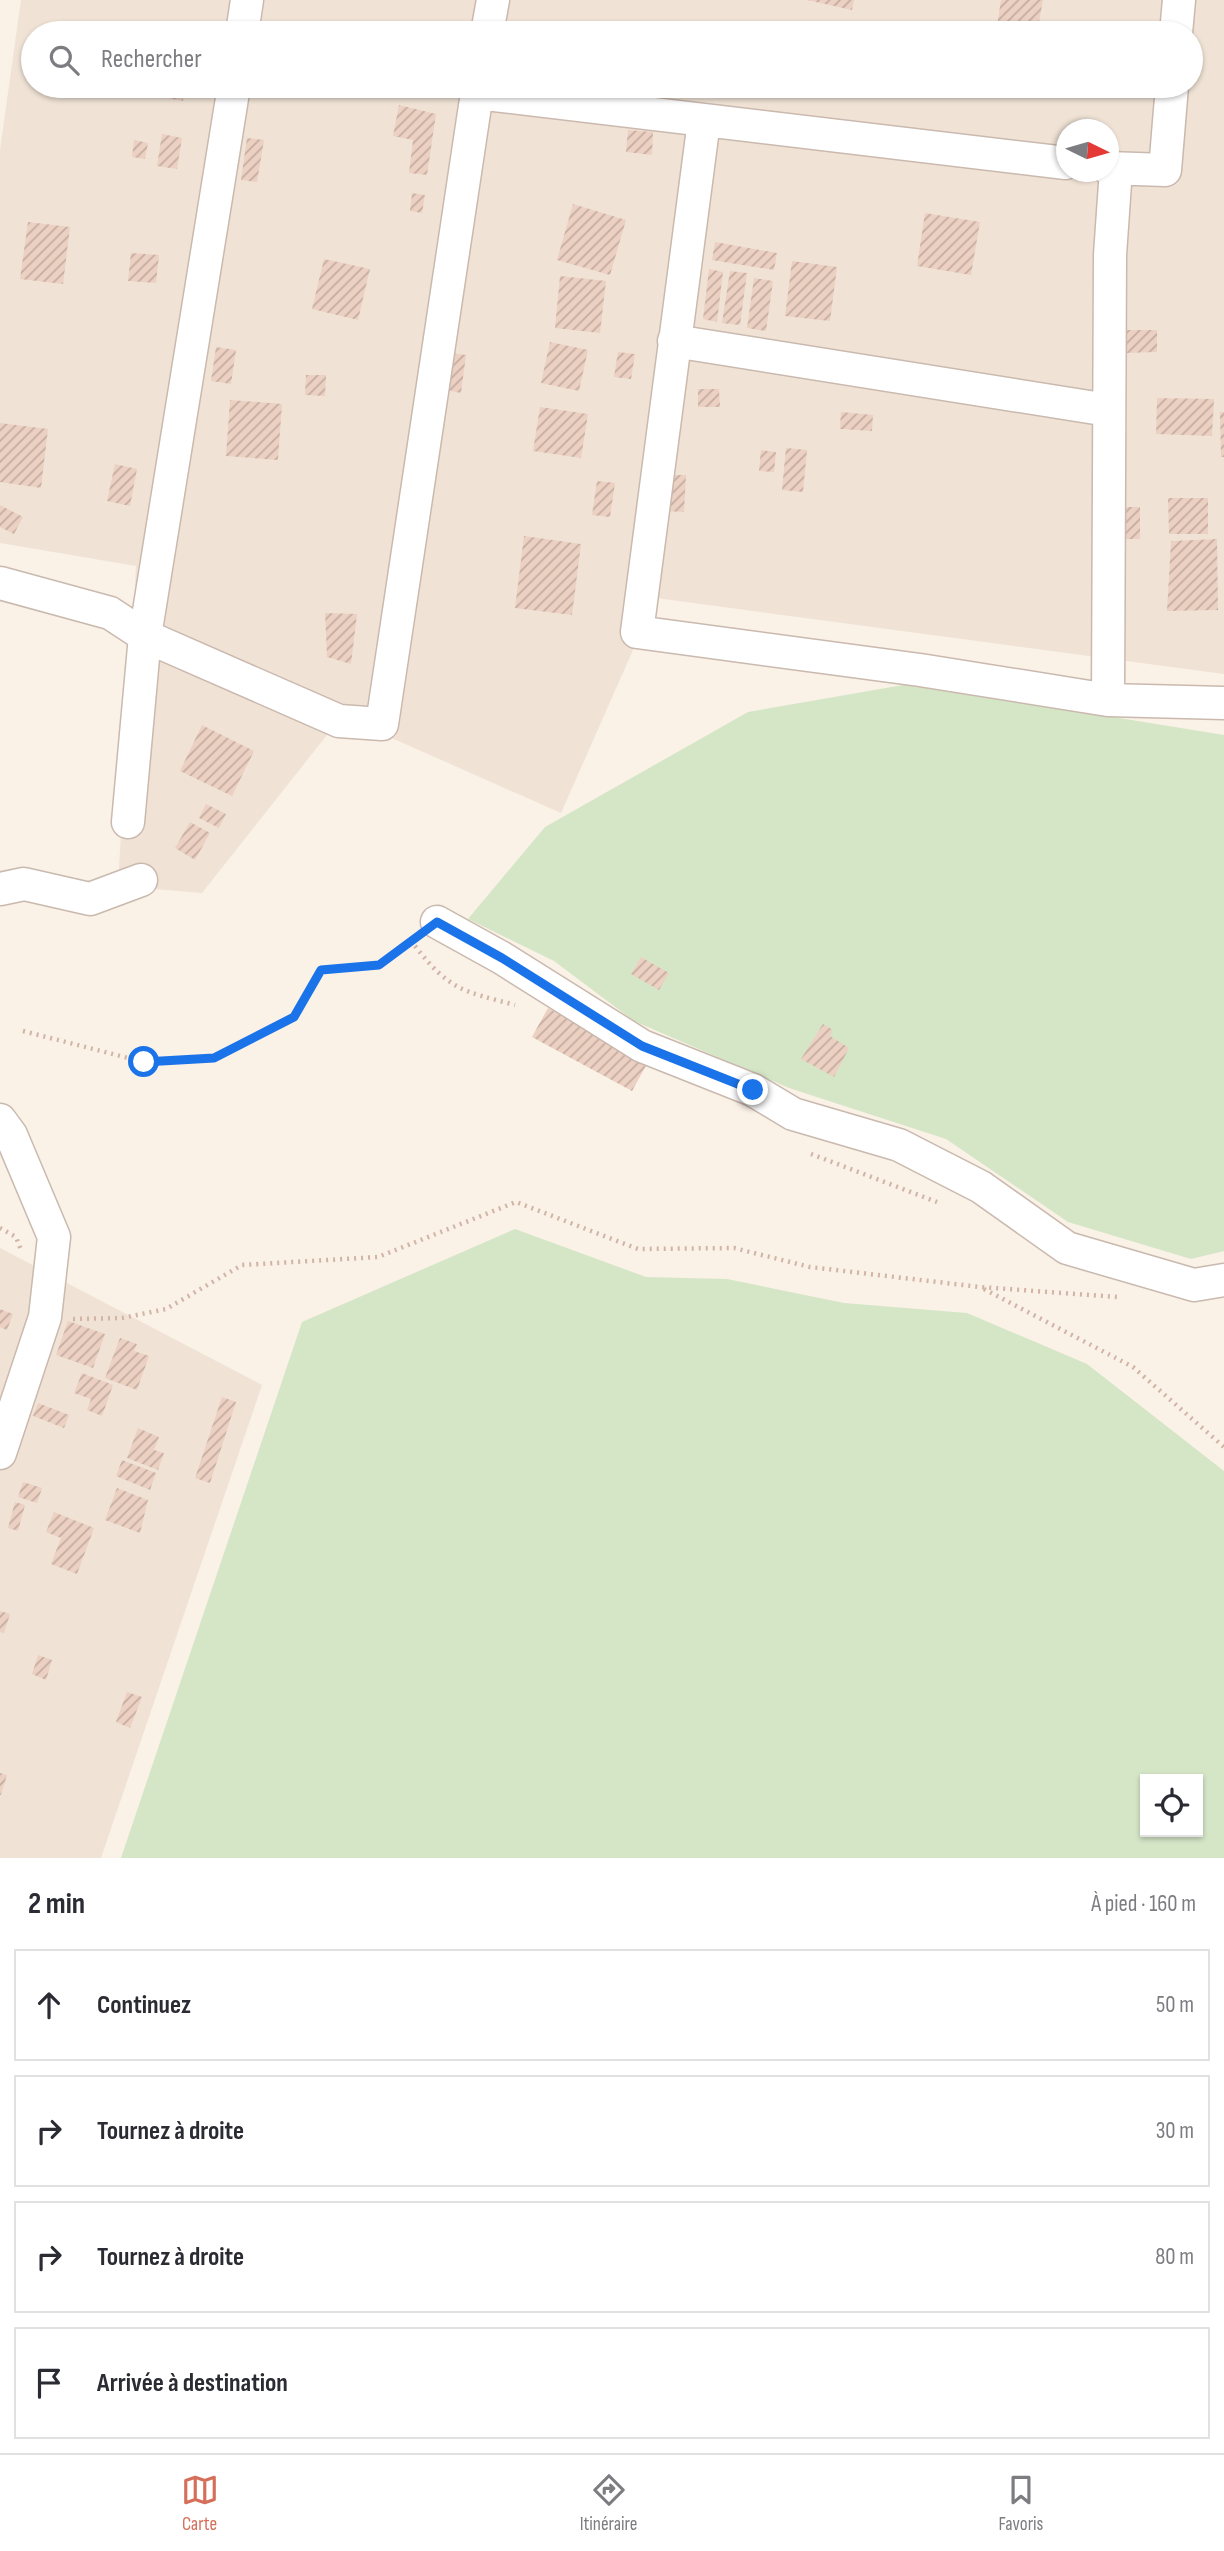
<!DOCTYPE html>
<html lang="fr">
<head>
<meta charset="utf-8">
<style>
	body { margin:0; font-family:"Sofia Sans Condensed",sans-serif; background:#f7f7f7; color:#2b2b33 }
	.controls { position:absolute; right:21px; bottom:21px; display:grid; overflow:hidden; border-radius:0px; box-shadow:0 2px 5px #0004 }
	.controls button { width:63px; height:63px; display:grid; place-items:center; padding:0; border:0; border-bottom:2px solid #e1e1e2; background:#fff; color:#2b2b33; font:35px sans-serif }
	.compass { position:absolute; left:1056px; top:119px; width:63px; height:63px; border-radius:50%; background:#fff; box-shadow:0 2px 5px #0004; rotate:95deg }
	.stop { position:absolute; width:21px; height:21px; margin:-16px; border:5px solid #1a73e8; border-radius:50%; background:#fff }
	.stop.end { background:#1a73e8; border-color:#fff; box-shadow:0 2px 7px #0008 }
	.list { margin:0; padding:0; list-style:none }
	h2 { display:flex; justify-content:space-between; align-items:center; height:91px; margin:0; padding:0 28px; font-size:30px }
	h2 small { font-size:23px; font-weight:400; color:#7c7c81 }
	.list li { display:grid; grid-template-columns:46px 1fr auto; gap:21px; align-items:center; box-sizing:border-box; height:112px; margin:0 14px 14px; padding:0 14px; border:2px solid #e1e1e2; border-radius:0px }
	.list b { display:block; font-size:26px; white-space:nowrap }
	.list em { font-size:23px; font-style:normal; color:#7c7c81 }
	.icon { flex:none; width:38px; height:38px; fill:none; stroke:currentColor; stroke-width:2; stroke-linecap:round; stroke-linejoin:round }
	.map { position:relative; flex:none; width:1224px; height:1858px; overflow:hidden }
	.search { position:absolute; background:#fff; box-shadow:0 2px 5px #0004; left:21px; right:21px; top:21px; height:77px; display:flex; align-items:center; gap:18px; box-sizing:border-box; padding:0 24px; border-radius:38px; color:#7c7c81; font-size:26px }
	.sheet { height:595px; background:#fff }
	nav { display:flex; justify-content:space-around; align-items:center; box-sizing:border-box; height:98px; border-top:2px solid #e1e1e2; background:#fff; font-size:19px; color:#7c7c81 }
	nav a { display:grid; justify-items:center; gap:4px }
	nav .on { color:#d66f5a }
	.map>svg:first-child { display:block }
</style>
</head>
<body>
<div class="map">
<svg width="1224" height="1858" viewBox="0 0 1224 1858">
	<defs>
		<pattern id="building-hatch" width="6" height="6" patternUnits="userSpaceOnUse" patternTransform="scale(1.75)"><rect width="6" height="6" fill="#ecd0c2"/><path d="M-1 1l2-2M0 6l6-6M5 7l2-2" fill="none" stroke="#c4aca0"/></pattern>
	</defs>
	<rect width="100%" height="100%" fill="#faf1e7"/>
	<path fill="#f0e3d6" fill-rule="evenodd" d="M21,0H1224V674L656,598L561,813L342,716L202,893L118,886L136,566L0,543V150ZM33,33H1191V86H33ZM1066,130H1108V172H1066Z
		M0,1248L262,1385L101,1858H0Z"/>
	<path fill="#d5e6c7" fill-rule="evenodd" d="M909,684L1224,735V1251L1191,1259L1068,1222L946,1139L789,1088L634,1021L554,961L468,919L545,827L748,712Z
		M515,1229L646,1277L727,1279L844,1303L967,1313L1087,1364L1224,1471V1858H121L302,1322ZM1145,1779H1198V1832H1145Z"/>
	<path fill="url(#building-hatch)" d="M807,0H854L852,10Z
		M1001,0H1043L1037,33H996Z
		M152,86H186L183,101L150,95Z
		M399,105L436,114L427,175L409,173L413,140L393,136Z
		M628,130L653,132L652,155L626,152Z
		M162,134L182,138L177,169L157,166Z
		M247,138L264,140L257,182L241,180Z
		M134,140L148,143L145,159L132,157Z
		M412,193L425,195L422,213L410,211Z
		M573,204L626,220L610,275L557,260Z
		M925,213L980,222L971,275L917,266Z
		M28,222L70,227L63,284L20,279Z
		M715,242L777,253L774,270L712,260Z
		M131,253L159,255L156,283L128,281Z
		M324,259L370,269L358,320L312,309Z
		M792,261L837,267L830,321L785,316Z
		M709,269L723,272L717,322L703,319Z
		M730,271L747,273L740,325L722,323Z
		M560,276L606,281L600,333L555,328Z
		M754,278L773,281L766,331L747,328Z
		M1125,330H1157V352L1125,353Z
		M550,342L588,350L579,391L541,383Z
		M216,347L236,350L231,384L211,381Z
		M618,352L635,354L631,379L614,377Z
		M451,353L466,355L461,393L446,390Z
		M306,375H326L325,396L305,395Z
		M698,389H719L720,407H698Z
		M1157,398L1214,399L1212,436L1156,434Z
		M230,400L282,404L278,460L226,456Z
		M540,407L588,414L581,458L533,451Z
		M841,412L873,415L872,431L840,429Z
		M1220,412H1224V457H1221Z
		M0,423L48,429L41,488L0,482Z
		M786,448L807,450L803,492L782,490Z
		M761,450L776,452L774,472L759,471Z
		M115,464L137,469L130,506L107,501Z
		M667,475H686L684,512L666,511Z
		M597,481L615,483L610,517L592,515Z
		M1168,498H1208V534H1169Z
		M0,505L23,517L14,534L0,527Z
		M1125,507H1140V539H1126Z
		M524,536L581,544L572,615L515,608Z
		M1217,539L1218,610L1167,611L1171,541Z
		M325,613L357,614L351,664L327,657Z
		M202,725L254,751L232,796L180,771Z
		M206,804L226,814L219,828L199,818Z
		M190,822L210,833L195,860L175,848Z
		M641,957L669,973L659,990L631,974Z
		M548,1008L648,1062L632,1091L532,1037Z
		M823,1024L833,1030L830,1036L849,1048L834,1077L801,1059Z
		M0,1309L13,1314L7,1330L0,1327Z
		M68,1321L105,1334L93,1368L56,1355Z
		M120,1338L137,1344L134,1351L149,1356L137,1390L105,1378Z
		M82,1373L113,1385L102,1416L87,1410L91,1399L74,1393Z
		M222,1397L236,1402L210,1483L195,1478Z
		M38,1403L69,1415L64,1428L33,1416Z
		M138,1428L159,1437L154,1450L164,1453L158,1470L127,1458Z
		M122,1460L156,1473L150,1490L116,1476Z
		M23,1482L42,1488L37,1503L18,1497Z
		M117,1488L148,1500L140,1533L105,1520Z
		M15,1502L25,1505L18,1531L8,1528Z
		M54,1512L94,1528L77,1574L51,1564L61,1538L46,1532Z
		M0,1611L10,1614L4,1633L0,1632Z
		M38,1655L52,1660L46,1680L32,1674Z
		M127,1692L142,1697L130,1728L116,1722Z
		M0,1773L7,1775L1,1795H0Z"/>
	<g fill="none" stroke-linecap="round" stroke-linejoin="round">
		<defs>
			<path id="minor" d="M242,33L247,0
				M487,33L493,0
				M1176,33L1179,0
				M477,93L1066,163
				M704,121L637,632L920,670L1108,700L1224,703
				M1108,168L1165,170L1172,86
				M674,341L1108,410
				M0,583L110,613L145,636L339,721L382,724L478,86
				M1108,700L1110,255L1116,169
				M128,822L145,636L234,86
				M0,889L24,884L90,899L141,880
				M437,922L502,958L642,1046L753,1090L793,1114L899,1145L981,1187L1067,1248L1194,1285L1224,1280
				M0,1120L11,1135L54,1237L45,1317L0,1453"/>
		</defs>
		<use href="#minor" stroke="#cab9ae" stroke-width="35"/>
		<path stroke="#d1b4a5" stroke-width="4.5" stroke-dasharray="2 5" stroke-linecap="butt" d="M415,946C450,991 463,991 515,1005
			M23,1031L144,1062L214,1058L294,1017L321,970L379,965L413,940
			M811,1154L937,1202
			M0,1228L16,1237L21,1250
			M984,1289L1133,1367L1224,1447
			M73,1319L122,1318L166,1309L242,1265L378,1257L516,1202L638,1249L734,1248L810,1267L980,1287L1117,1297"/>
		<use href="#minor" stroke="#fff" stroke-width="32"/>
	</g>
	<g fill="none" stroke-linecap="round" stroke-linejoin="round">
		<path stroke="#1a73e8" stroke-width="9" d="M144,1062L214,1058L294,1017L321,970L379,965L437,922L502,958L642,1046L753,1090"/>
	</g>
</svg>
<div class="controls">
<button><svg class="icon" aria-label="locate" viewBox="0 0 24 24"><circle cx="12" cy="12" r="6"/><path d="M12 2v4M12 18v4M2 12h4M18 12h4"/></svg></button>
</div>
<svg class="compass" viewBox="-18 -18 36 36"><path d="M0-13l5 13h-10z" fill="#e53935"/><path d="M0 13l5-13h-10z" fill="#7c7c81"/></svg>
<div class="stop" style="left:144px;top:1062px"></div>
<div class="stop end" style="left:753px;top:1090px"></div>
<div class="search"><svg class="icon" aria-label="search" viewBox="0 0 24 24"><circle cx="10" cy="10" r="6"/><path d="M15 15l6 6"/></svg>Rechercher</div>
</div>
<section class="sheet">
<h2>2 min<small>À pied · 160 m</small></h2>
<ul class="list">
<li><svg class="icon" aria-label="ahead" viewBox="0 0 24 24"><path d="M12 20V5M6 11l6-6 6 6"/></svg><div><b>Continuez</b></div><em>50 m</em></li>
<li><svg class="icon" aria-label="right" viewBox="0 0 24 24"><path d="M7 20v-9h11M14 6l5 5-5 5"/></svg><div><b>Tournez à droite</b></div><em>30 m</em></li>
<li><svg class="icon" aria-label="right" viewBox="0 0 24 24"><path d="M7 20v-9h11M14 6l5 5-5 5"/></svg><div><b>Tournez à droite</b></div><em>80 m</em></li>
<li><svg class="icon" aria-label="arrive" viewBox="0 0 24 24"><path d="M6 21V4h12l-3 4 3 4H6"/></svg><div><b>Arrivée à destination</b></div></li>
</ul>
</section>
<nav>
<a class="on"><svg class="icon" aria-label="map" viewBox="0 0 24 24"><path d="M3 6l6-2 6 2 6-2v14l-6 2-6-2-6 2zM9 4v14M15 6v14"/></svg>Carte</a>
<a><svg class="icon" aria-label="directions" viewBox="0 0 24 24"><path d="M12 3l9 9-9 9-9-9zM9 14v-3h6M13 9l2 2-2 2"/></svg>Itinéraire</a>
<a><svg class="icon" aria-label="saved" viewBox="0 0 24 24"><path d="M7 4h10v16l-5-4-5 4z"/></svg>Favoris</a>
</nav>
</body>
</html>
